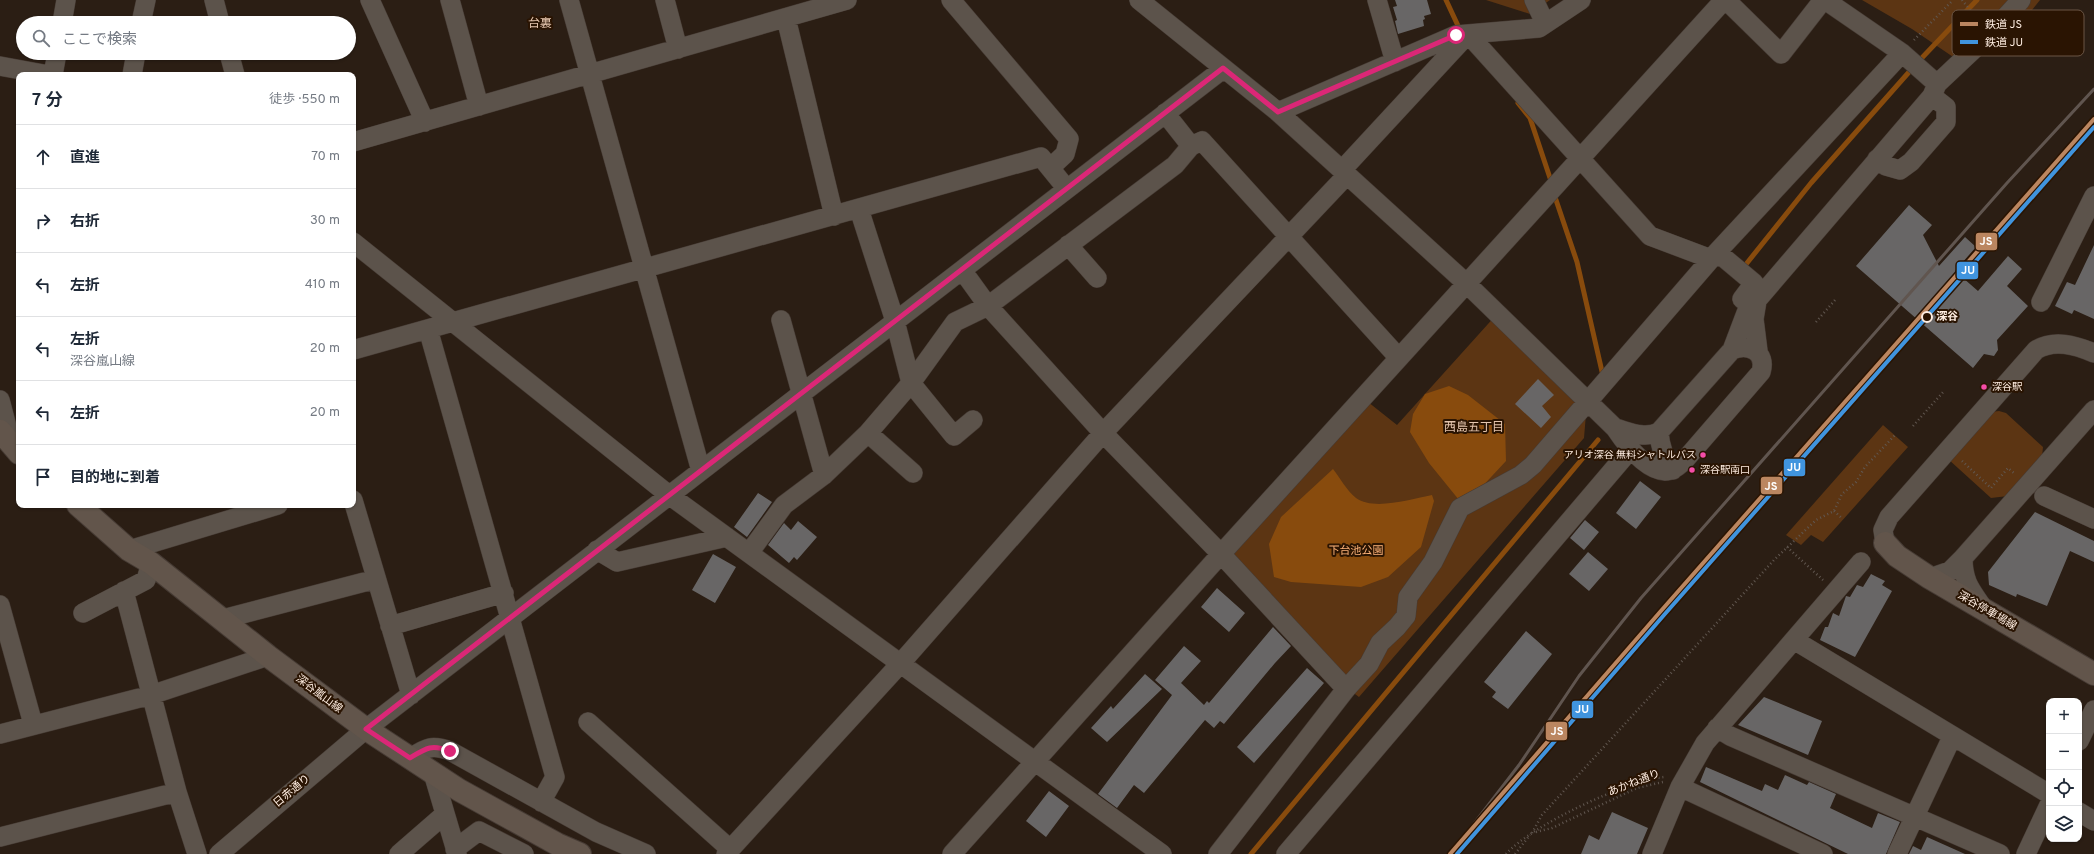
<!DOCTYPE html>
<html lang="ja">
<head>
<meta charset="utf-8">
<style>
	body { margin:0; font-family:Overpass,"Noto Sans JP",sans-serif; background:#f2f2f3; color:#1f2937 }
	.controls { position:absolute; right:12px; bottom:12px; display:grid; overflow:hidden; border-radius:8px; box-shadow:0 1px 3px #0004 }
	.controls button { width:36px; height:36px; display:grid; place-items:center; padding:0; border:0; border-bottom:1px solid #e0e1e3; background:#fff; color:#1f2937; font:20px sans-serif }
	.stop { position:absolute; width:12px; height:12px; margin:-9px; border:3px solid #db2777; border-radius:50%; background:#fff }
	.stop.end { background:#db2777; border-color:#fff; box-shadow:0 1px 4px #0008 }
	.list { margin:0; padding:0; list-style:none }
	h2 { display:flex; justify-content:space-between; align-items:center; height:52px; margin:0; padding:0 16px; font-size:17px }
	h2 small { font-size:13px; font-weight:400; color:#747a83 }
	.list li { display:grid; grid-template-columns:26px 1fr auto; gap:12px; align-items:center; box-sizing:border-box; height:64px; padding:0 16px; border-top:1px solid #e0e1e3 }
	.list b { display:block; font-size:15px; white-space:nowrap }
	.list p { margin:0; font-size:13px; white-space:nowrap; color:#747a83 }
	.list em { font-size:13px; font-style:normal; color:#747a83 }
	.icon { flex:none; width:22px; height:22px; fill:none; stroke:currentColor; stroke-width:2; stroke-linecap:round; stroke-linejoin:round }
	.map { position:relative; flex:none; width:2094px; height:854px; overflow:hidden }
	.search { position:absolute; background:#fff; box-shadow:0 1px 3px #0004; left:16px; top:16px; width:340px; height:44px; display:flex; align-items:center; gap:10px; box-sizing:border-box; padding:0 14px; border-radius:22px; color:#747a83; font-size:15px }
	.panel { position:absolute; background:#fff; box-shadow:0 1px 3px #0004; left:16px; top:72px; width:340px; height:436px; border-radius:8px }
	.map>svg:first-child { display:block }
</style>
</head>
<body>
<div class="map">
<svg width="2094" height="854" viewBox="0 0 2094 854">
	<rect width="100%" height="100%" fill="#2b1e14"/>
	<path fill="#5c3513" d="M1486,0H1550L1530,14Z
		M1862,0H2040L2020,25L1962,63L1912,29Z
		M1497,314L1587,402L1584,438L1359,697L1340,683L1221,554L1363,398L1397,425Z
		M1999,411L2006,413L2043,447L2042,457L2008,496L1991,498L1948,459L1991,412Z
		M1883,425L1908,447L1823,542L1811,535L1801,545L1786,535Z"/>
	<path fill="#884b0d" d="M1449,386L1468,395L1505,424L1506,461L1478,491L1459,500L1429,463L1410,432L1413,414L1425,394Z
		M1333,469C1340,478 1347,491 1356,498C1374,511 1411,499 1432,495L1434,501L1421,547L1388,577L1361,587L1291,582L1274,577L1269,544L1281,517Z"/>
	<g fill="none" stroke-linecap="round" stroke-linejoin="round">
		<path stroke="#884b0d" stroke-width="5" d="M1446,0L1460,30
			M1518,103L1530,118L1550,178
			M1555,197L1577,262L1603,376
			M1743,268L1811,183L1917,63L1977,0
			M1251,854L1598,440"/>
	</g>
	<path fill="#686666" d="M1395,0H1427L1431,14L1424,16L1425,19L1423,20L1424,26L1398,34L1395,21L1397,20L1393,7L1397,6Z
		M1909,205L1932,225L1923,235L1939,266L1965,237L1976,247L1955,271L1978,291L2008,256L2022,269L2007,286L2028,306L1997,340L1998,350L1994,356L1984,354L1973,368L1856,266Z
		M2094,245V319L2074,310L2072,314L2055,306L2067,282L2075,285Z
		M1538,379L1554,395L1542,406L1551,417L1541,428L1515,404Z
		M1640,481L1661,497L1636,529L1616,513Z
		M758,493L772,502L747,537L734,527Z
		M2035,512L2094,541V562L2070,551L2047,606L2017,594L2016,597L1989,585L1988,572Z
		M1585,520L1599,532L1584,550L1570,538Z
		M798,521L817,537L797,560L794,557L789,563L768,545L784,523L791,530Z
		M1588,552L1608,569L1589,591L1569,574Z
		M713,554L736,567L715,603L692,590Z
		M1871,574L1885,581L1882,585L1892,591L1855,657L1820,640L1825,627H1828L1833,613L1839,616L1846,596L1850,597L1857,585L1863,587Z
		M1217,588L1245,613L1229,632L1201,607Z
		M1273,627L1291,646L1275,663L1224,724L1220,721L1214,728L1205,720L1144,793L1134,785L1117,808L1098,794L1172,695L1155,680L1184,646L1201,661L1181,683L1204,705L1207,701L1209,703Z
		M1526,631L1552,654L1508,709L1492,697L1496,692L1484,682Z
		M1307,668L1324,683L1254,763L1237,747Z
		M1145,674L1162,689L1107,742L1091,728L1111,706L1113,709Z
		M1764,697L1822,721L1808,755L1738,725Z
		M1706,767L1762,791L1765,784L1778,790L1785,775L1807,785L1809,782L1836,794L1830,808L1872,828L1878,813L1900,822L1886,854H1848L1700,782Z
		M1049,791L1069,806L1046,837L1026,821Z
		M1612,812L1648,828L1637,854H1581L1589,835L1599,840Z
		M1927,837L1965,854H1909L1913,846L1921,850Z"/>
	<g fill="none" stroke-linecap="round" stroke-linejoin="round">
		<defs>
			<path id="minor" d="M214,0L220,23
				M370,0L425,122
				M450,0L479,106
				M569,0L701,471
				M665,0L678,49
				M951,0L1069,139L1065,154L1050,168
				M1139,0L1278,112L1467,284L1615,428C1625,443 1645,470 1665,471C1673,471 1678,466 1684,461L1761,372C1767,352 1749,343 1732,350L1659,432C1644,439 1630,432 1615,428
				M1377,0L1395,62
				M1534,0L1545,23
				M1726,0L1781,54L1823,0
				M1825,0L1902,53L1937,84
				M786,18L834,216
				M62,23L66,0
				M141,23L146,0
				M229,53L235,75
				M0,66L49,75
				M53,75L57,53
				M132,75L136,53
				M1278,112L1456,35L1539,28L1581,0
				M353,142L847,0
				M1191,146L1202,141L1399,358
				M1877,159L1886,166L1900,170L1911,162L1946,122V107L1932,96
				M1342,170L1468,34L1650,236L1711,259
				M859,209L895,321L911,383L954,436L973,420
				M353,242L669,495L1162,854
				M1068,245L1097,278
				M1717,252L1754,283L1742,299L1746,302L1754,292
				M962,270L988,306L1103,433L1221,554L1346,689
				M1757,301L1754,319L1758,351
				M2041,302L2094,196
				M781,320L824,475
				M428,329L555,777L541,802
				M353,350L1041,157L1067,189
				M1732,350L1746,313L1932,96L1937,84L1989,35L2021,0
				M0,400L12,446
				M1659,432C1660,447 1664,457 1673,470
				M868,433L913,473
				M2044,496L2094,519
				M353,500L411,695
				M1885,543L1883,530L1889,517L2036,350C2054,339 2075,345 2094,353
				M129,550L278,505
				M597,550L617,562L727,537
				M749,553L784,505L824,475L868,433L911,383L955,322L988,306L1175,165L1191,146L1165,113
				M1963,558C1963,582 1971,590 1984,609
				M1930,578L1950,571L1963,558L2094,410
				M124,591L177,792L197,854
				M0,605L33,724
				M83,613L146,580L151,563
				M223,619L376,579
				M390,626L504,593
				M1794,640L2049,794
				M588,722L730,849
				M1717,728L1730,736L2000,854
				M0,734L151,695L268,656
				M2079,741L2094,710
				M410,758C426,748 431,744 450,751L596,832L646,854
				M433,773L457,854
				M1680,787L1823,854
				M2079,812L2094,821
				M0,837L177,792
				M455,849L479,831L524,854
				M219,854L366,729L1223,69
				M399,854L445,814
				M726,854L900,664L1103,433L1347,175
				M952,854L1221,554L1724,0
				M1218,854L1346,689L1369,664L1380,643L1397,627L1406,616L1408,597L1433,562L1460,508L1521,475L1533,465L1717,252L1902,53
				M1286,854L1630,450
				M1652,854L1680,787L1705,743L1861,562
				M1897,854L1952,737
				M2026,854L2049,805"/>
			<path id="major" d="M0,431L19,453
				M78,505L129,550L151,563L268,656L366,729L459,790L557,844L580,854
				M1885,543L1897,556L1930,578L2094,674"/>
		</defs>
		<use href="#minor" stroke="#463b34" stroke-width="20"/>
		<use href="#major" stroke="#463b34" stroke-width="24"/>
		<path stroke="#615750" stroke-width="2.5" stroke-dasharray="1 3" stroke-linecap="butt" d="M1962,0L1978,20
			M1914,40L1953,0
			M1816,322L1835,300
			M1913,426L1944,391
			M1962,461L1991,488L2008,468L2015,474
			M1834,511L1843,519
			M1787,547L1823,580
			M1536,832L1552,828L1637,788L1663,782
			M1532,833L1542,815L1774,560L1816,520L1834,511L1842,494L1856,482L1865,467L1895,435
			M1506,854C1532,825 1626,781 1664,777
			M1515,854L1530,835"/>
		<use href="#minor" stroke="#5c534b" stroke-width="19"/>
		<use href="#major" stroke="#62554b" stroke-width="22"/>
		<path stroke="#60554f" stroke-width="3" d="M1456,847L1519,765L1579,676L1641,598L2007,183L2094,89"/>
		<defs>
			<path id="rail-1" d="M1450,854L1660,612L2094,119"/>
			<path id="rail-2" d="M1457,854L1664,615L2094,127"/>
		</defs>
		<use href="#rail-1" stroke="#2a1402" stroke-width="7"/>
		<use href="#rail-2" stroke="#2a1402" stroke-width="7"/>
		<use href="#rail-1" stroke="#bb8660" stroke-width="4"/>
		<use href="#rail-2" stroke="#4094de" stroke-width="4"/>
	</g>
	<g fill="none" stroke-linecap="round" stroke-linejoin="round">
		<path stroke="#db2777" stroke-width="5" d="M450,751C431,744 426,748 410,758L366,729L1223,68L1278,112L1456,35"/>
	</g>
	<circle fill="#2a1402" stroke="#ffeee2" stroke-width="2" cx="1927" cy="317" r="5"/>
	<g fill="#f54da8" stroke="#2a1402" stroke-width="1.5">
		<circle cx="1984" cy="387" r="3.5"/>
		<circle cx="1703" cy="455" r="3.5"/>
		<circle cx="1692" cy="470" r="3.5"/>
	</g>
	<g text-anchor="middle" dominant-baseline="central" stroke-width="4" stroke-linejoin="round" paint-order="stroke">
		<g font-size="10" fill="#ffeee2" stroke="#2a1402" text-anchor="start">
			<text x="1992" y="387">深谷駅</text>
			<text x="1696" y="455" text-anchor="end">アリオ深谷 無料シャトルバス</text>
			<text x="1700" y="470">深谷駅南口</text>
		</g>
		<g font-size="11" font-weight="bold" fill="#ffeee2" stroke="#2a1402" text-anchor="start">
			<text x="1936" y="317">深谷</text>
		</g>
		<g font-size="11" fill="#feb379" stroke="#2a1402">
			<text x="1356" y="551">下台池公園</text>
		</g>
		<g font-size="11" fill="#ffeee2" stroke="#2a1402">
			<text transform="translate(1987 611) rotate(30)">深谷停車場線</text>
			<text transform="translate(319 694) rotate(37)">深谷嵐山線</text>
			<text transform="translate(1634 783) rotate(-21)">あかね通り</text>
			<text transform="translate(292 791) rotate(-40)">日赤通り</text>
		</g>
		<g font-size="12" fill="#e4c5ae" stroke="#2a1402">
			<text x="540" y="24">台裏</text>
			<text x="1474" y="428">西島五丁目</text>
		</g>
	</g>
	<rect x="1952" y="10" width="132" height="46" rx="6" fill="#2a1402" stroke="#6a5545" stroke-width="1"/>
	<rect x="1960" y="22" width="18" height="4" fill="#bb8660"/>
	<rect x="1960" y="40" width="18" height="4" fill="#4094de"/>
	<g font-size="11" fill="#ffeee2">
		<text x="1985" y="28">鉄道 JS</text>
		<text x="1985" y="46">鉄道 JU</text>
	</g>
	<g stroke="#2a1402" stroke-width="1.5">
		<rect x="1975" y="232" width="23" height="19" rx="4" fill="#bb8660"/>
		<rect x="1956" y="261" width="23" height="19" rx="4" fill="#4094de"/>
		<rect x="1783" y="458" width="23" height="19" rx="4" fill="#4094de"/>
		<rect x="1760" y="476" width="23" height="19" rx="4" fill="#bb8660"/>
		<rect x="1571" y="700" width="23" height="19" rx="4" fill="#4094de"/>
		<rect x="1545" y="721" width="23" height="20" rx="4" fill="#bb8660"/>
	</g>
	<g font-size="11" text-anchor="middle" font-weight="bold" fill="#fff">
		<text x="1986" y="245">JS</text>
		<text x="1968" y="274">JU</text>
		<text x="1794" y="471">JU</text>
		<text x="1771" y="490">JS</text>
		<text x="1582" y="713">JU</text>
		<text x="1557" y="735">JS</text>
	</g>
</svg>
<div class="controls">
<button>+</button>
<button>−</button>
<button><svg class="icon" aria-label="locate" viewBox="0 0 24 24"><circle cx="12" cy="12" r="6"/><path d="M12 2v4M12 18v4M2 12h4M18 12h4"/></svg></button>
<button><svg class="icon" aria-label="layers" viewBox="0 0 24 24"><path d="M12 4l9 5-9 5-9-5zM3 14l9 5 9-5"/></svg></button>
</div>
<div class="stop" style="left:1456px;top:35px"></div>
<div class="stop end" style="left:450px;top:751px"></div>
<div class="search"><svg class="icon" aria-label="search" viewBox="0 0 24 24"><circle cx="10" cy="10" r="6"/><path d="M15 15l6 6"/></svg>ここで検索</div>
<section class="panel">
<h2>7 分<small>徒歩 · 550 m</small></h2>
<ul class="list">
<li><svg class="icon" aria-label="ahead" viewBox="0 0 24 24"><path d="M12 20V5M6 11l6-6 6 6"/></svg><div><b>直進</b></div><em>70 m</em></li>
<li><svg class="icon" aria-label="right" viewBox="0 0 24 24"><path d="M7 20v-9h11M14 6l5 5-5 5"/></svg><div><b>右折</b></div><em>30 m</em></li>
<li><svg class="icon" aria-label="left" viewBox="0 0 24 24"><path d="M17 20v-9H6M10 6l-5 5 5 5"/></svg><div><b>左折</b></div><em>410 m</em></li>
<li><svg class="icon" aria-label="left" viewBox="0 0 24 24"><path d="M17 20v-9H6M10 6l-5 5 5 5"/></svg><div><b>左折</b><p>深谷嵐山線</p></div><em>20 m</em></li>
<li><svg class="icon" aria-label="left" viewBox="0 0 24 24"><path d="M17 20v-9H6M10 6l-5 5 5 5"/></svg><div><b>左折</b></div><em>20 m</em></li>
<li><svg class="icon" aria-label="arrive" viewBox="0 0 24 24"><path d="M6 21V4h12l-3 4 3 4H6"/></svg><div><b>目的地に到着</b></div></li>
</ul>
</section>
</div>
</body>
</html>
